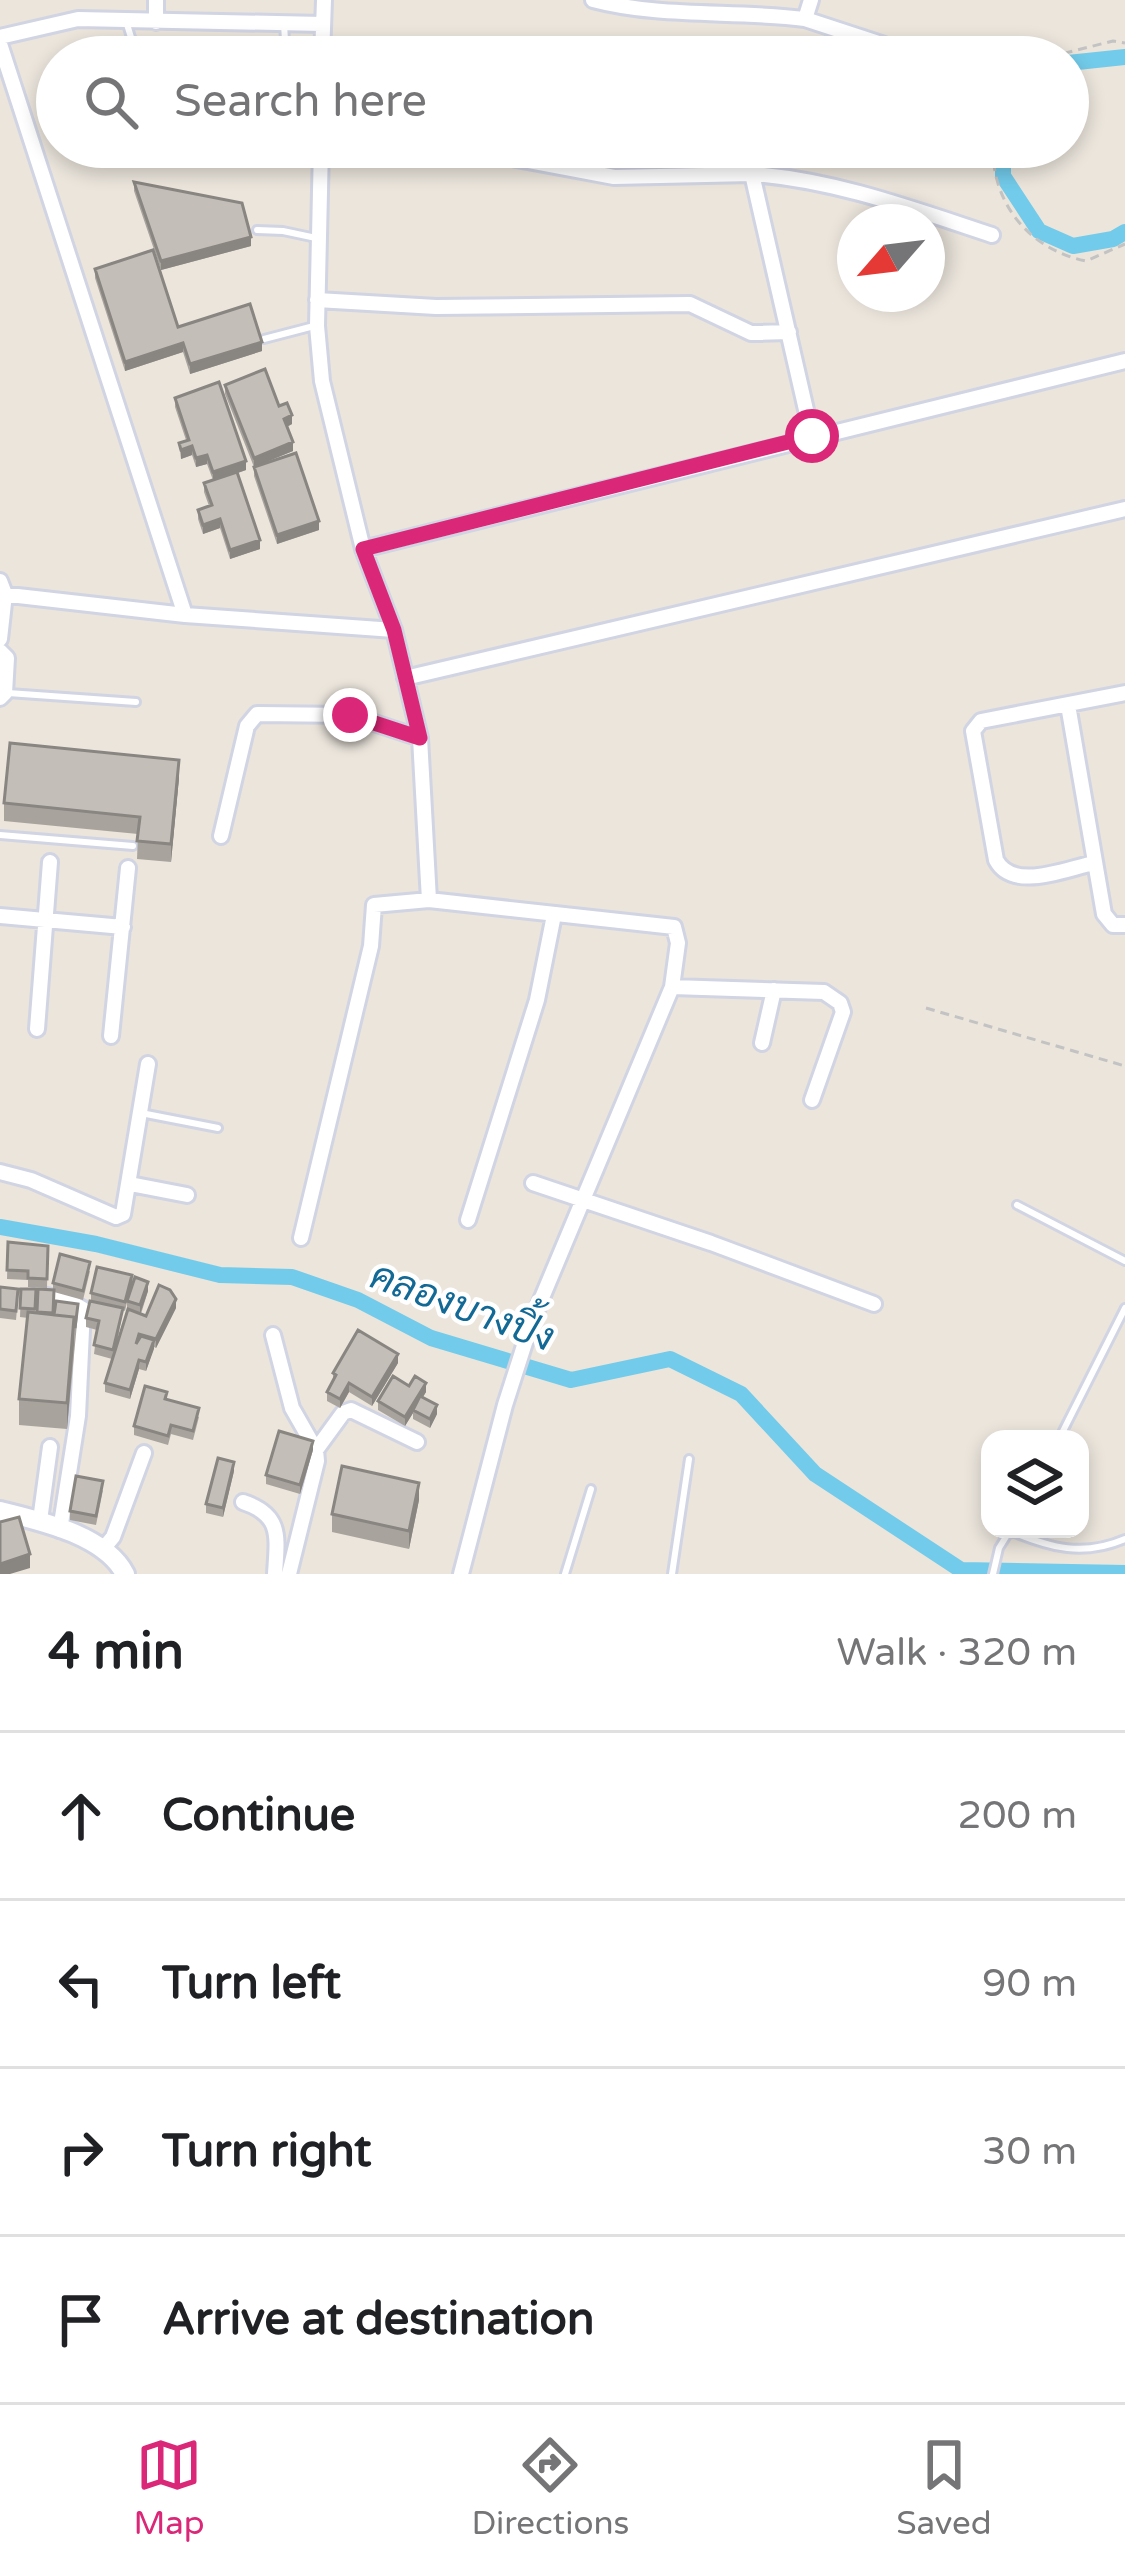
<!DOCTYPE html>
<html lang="en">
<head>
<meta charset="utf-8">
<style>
	body { margin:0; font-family:"Varela Round",Sarabun,sans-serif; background:#f6f6f6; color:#202124 }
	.controls { position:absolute; right:36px; bottom:36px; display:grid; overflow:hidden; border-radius:24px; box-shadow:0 6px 18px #0003 }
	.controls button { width:108px; height:108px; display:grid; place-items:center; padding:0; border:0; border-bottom:3px solid #e0e0e0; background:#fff; color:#202124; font:60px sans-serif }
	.compass { position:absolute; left:837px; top:204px; width:108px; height:108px; border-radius:50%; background:#fff; box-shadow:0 6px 18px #0003; rotate:242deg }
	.stop { position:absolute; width:36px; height:36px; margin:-27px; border:9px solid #db2777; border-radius:50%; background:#fff }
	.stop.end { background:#db2777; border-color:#fff; box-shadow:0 3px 12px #0008 }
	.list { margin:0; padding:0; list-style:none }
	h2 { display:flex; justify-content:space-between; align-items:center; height:156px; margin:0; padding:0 48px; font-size:51px }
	h2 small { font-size:39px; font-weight:400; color:#757577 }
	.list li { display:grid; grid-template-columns:78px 1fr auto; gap:36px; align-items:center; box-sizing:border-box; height:168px; padding:0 48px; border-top:3px solid #e0e0e0 }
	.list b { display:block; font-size:45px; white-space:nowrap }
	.list em { font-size:39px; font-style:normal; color:#757577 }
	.icon { flex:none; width:66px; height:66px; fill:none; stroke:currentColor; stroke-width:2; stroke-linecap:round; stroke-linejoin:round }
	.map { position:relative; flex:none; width:1125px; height:1574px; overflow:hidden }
	.search { position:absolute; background:#fff; box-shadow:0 6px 18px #0003; left:36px; right:36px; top:36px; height:132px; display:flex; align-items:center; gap:30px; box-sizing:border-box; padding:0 42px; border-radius:66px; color:#757577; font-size:45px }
	.sheet { height:828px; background:#fff }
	nav { display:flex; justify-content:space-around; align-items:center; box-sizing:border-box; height:168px; border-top:3px solid #e0e0e0; background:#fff; font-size:33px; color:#757577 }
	nav a { display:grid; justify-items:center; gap:6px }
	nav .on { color:#db2777 }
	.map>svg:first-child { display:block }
</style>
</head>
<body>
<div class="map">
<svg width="1125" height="1574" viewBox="0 0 1125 1574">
	<rect width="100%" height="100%" fill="#ebe5dc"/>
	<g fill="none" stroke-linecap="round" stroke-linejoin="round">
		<path stroke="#72cbea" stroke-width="16" d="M1068,63L1125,57
			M1003,147V176L1039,231L1073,246L1113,239L1125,232
			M0,1227L96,1244L220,1275L292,1277L358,1300L431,1338L571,1380L670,1359L741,1394L815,1474L961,1570L1125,1573"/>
		<defs>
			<path id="lane" d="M126,21L137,57
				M284,24L286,57
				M257,230L283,231L316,238
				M264,339L314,326
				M8,693L136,702
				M0,835L133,846
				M141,1113L218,1128
				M1017,1205L1125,1261
				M1059,1439L1125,1308
				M1010,1531C1051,1548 1083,1557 1125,1539
				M565,1574L591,1489
				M672,1574L689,1459
				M993,1574L999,1548L1009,1532"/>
			<path id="street" d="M593,0C661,18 735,10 805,19L811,0
				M805,19L921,57
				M156,22V0
				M0,37L78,19L323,24
				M0,44L185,615
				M322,57L324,0
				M321,147L317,326L322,381L363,549L394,630L420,738L429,900
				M321,147H352
				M430,147L480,152L614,177L752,174L812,436
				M752,174C835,180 913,209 992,235
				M317,300L436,307L690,304L751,333L789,332
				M363,549L1125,361
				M0,581L5,594L0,639
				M0,594L185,615L394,630
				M0,651L7,658L5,693L0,698
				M405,678L1125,509
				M1068,705L1104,914L1113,925H1125
				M221,836L247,726L257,714L350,715L420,738
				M1094,863C1065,869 1013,892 996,860L973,731L981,721L1125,693
				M0,916L123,927
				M672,987L824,992L840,1003L843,1012L812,1100
				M37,1029L50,862
				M111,1036L128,868
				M762,1043L774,990
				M0,1172L31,1180L116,1217L123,1214L148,1064
				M533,1183L711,1243L874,1304
				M130,1184L187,1195
				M468,1220L537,1000L554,915
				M301,1238L371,946L374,905L429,900L674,927L678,943L672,987L531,1324L505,1405L461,1574
				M38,1294L69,1301L83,1309L78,1416L60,1530
				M273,1335L292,1408L316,1450L317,1461L289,1574
				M316,1450L343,1413L351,1410L417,1442
				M243,1502C283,1515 277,1538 275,1574
				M36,1520L41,1513L50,1447
				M103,1549L113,1537L144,1453"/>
			<path id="secondary" d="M0,1511C40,1521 105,1535 125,1574"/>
		</defs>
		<use href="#lane" stroke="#d1d4e2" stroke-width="12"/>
		<use href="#street" stroke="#d1d4e2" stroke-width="20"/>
		<use href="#secondary" stroke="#d1d4e2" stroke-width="24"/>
		<path stroke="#c3c3c3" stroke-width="3" stroke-dasharray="9 6" stroke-linecap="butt" d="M1049,57L1113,41L1125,43
			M993,147C992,205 1031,250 1086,261L1125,244
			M926,1008L1125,1066"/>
		<use href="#lane" stroke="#fff" stroke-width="6"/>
		<use href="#street" stroke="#fff" stroke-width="14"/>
		<use href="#secondary" stroke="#fff" stroke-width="18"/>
	</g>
	<path fill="#a9a39e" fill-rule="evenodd" d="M134,182L251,246L161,270L134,191Z
		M95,269L178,327L262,351L190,374L183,352L125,371L95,278Z
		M225,385L279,406L292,424L287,427L293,451L254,467L225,394Z
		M175,398L246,470L238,473L260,549L230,559L220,528L203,534L198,519V510L209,506L204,492V483L213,480L207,464L196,467L192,455L181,459L179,443L186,440L175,407Z
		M254,467L319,530L277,544L254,476Z
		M179,778L171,862L137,859L138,834L4,821V803Z
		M8,1242L48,1246L47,1288L28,1287V1280L7,1279Z
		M90,1271L83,1300L54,1292L53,1315L78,1313L67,1429L19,1425V1399L28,1318L20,1317L21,1289H36L35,1313H37L53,1290V1283Z
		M132,1284L148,1291L141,1314L146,1316L176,1308L156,1348L154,1347L146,1371L139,1369L130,1399L105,1392V1383L112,1359L94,1354L97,1330L86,1327V1318L91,1301V1293ZM127,1302V1309L116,1348L123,1310L125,1311Z
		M0,1287L18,1298L16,1320L0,1318Z
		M398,1363L372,1406L349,1392L340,1408L327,1401V1392L333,1381V1373Z
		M409,1386L426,1392L423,1397L437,1414L430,1428L413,1419V1413L405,1426L378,1410V1401Z
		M167,1399L199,1417L193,1440L171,1434L168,1445L134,1435V1426Z
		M313,1450L300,1494L266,1484V1475Z
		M234,1471L223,1517L206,1513V1504Z
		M103,1490L96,1525L70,1520V1511Z
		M419,1500L409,1549L332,1532V1514Z"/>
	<path fill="#898581" d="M251,237V246L161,270V261Z
		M262,342V351L190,374V364Z
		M183,343V352L125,371V362Z
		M292,415V424L284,428V419Z
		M293,442V451L254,467V458Z
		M192,446V455L181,459V450Z
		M207,455V464L196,467V458Z
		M246,461V470L213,481V472Z
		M220,519V528L203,534V525Z
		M319,521V530L277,544V535Z
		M260,540V549L230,559V550Z
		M179,760V778L171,862V844Z
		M148,1282V1291L140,1314V1305Z
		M176,1299V1308L156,1348V1339Z
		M74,1317V1343L67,1429V1403Z
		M154,1340V1349L146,1371V1362Z
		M398,1354V1363L372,1406V1397Z
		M139,1360V1369L130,1399V1390Z
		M349,1383V1392L340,1408V1399Z
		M426,1383V1392L414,1411L413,1410V1413L405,1426V1417Z
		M437,1405V1414L430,1428V1419Z
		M313,1441V1450L300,1494V1485Z
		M234,1462V1471L223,1517V1508Z
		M419,1483V1500L409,1549V1531Z
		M30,1554V1568L10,1574H0V1564Z"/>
	<path fill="#c4beb8" stroke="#898581" stroke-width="3" d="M134,182L242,203L251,237L161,261Z
		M153,250L178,327L250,304L262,342L190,364L183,343L125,362L95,269Z
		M265,369L279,406L287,403L292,415L284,419L293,442L254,458L225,385Z
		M219,382L246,461L213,472L207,455L196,458L192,446L181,450L179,443L189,440L175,398Z
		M296,453L319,521L277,535L254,467Z
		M237,472L260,540L230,550L220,519L203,525L198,510L212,505L204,483Z
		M10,743L179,760L171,844L137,841L140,817L4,803Z
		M8,1242L48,1246L47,1279L28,1278V1271L7,1270Z
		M60,1254L90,1262L83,1291L53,1283Z
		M97,1267L132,1275L125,1302L91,1293Z
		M135,1277L148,1282L140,1305L127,1301Z
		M159,1285L170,1290L176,1299L156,1339L139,1334L136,1344L141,1336L154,1340L146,1362L139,1360L130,1390L105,1383L128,1309L146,1316Z
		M0,1287L18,1289L16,1311L0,1309Z
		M21,1289H36L35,1309L20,1308Z
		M38,1289L54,1290L53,1313L37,1312Z
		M56,1301L78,1304L75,1328L74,1317L54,1315Z
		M90,1301L123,1308L113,1350L94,1345L99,1321L86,1318Z
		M28,1312L74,1317L67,1403L19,1399Z
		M358,1330L398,1354L372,1397L349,1383L340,1399L327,1392L336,1375L333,1373Z
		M393,1376L409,1386L415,1376L426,1383L405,1417L378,1401Z
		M145,1386L167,1392L165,1399L199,1408L193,1431L171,1425L168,1436L134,1426Z
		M420,1396L437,1405L430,1419L413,1410Z
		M279,1431L313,1441L300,1485L266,1475Z
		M218,1458L234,1462L223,1508L206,1504Z
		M342,1466L419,1483L409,1531L332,1514Z
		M76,1476L103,1481L96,1516L70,1511Z
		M19,1517L30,1554L0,1564V1522Z"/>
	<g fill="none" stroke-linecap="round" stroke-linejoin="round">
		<path stroke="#db2777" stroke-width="15" d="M350,715L420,738L394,630L363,549L812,436"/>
	</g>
	<g text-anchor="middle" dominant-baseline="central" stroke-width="9" stroke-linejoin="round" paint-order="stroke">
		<g font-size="39" font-style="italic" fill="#126995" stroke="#fff">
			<text transform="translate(462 1307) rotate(20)">คลองบางปิ้ง</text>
		</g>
	</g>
</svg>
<div class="controls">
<button><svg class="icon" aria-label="layers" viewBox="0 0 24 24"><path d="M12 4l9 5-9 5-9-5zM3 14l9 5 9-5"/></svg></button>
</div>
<svg class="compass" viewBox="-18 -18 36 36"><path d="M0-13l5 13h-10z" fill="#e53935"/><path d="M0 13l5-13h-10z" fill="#757577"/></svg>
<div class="stop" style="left:812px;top:436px"></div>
<div class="stop end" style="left:350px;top:715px"></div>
<div class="search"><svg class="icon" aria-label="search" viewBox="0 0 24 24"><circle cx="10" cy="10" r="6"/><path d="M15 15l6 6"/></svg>Search here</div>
</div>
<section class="sheet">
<h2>4 min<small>Walk · 320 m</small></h2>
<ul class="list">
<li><svg class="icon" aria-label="ahead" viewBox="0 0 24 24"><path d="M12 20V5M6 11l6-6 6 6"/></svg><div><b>Continue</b></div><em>200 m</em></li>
<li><svg class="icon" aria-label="left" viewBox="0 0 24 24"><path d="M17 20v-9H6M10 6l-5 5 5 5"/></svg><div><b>Turn left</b></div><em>90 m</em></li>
<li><svg class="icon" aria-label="right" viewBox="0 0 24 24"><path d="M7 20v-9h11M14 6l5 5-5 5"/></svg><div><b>Turn right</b></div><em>30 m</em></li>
<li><svg class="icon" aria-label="arrive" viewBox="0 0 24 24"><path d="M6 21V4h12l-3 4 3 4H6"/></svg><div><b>Arrive at destination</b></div></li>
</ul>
</section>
<nav>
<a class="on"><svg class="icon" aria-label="map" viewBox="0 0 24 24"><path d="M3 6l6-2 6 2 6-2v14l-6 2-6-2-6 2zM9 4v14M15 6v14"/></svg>Map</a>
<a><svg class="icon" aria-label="directions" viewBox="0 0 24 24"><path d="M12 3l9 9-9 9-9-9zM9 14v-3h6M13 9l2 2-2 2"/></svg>Directions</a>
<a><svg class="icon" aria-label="saved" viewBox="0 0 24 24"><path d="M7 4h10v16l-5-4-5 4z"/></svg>Saved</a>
</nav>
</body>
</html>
